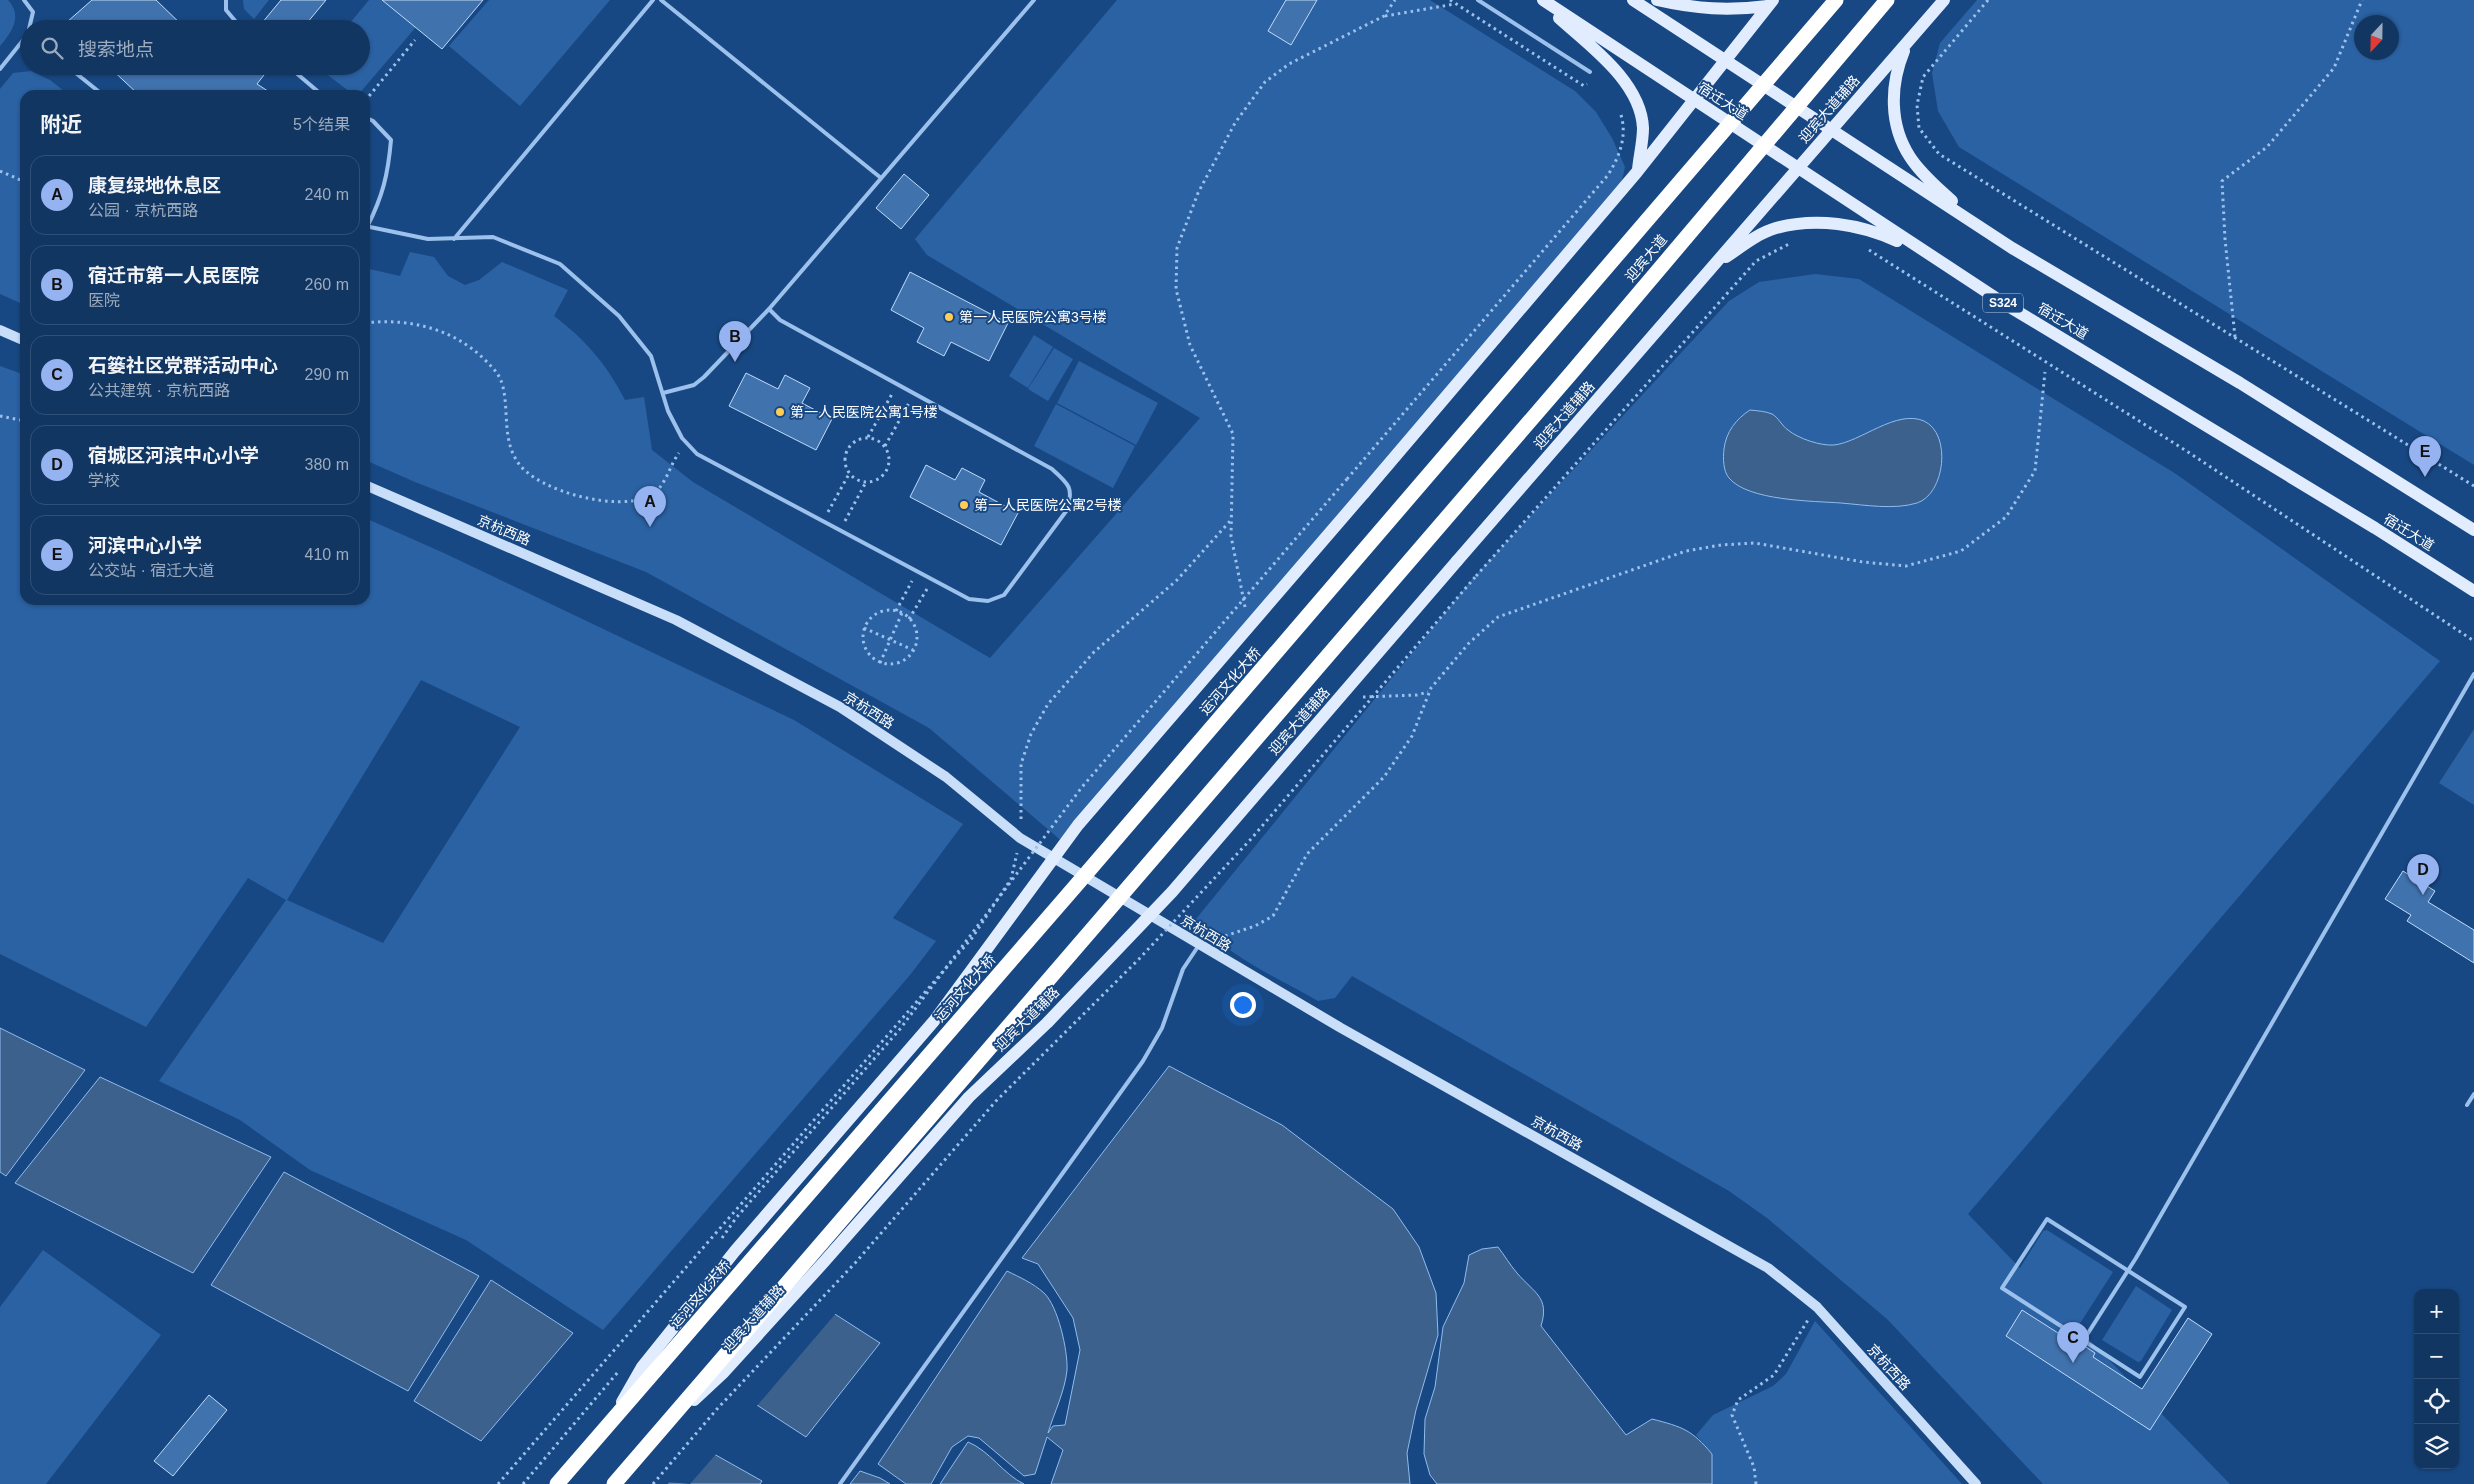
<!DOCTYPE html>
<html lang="zh">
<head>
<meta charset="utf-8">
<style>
	body { margin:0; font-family:Arial,"Noto Sans SC",sans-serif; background:#1f416b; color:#f1f3f6 }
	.controls { position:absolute; right:15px; bottom:15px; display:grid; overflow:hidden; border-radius:10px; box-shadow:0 1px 4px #0004 }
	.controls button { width:45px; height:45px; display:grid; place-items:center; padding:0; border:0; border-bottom:1px solid #315077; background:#123662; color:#f1f3f6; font:25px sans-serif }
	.compass { position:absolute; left:2354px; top:15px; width:45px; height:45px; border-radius:50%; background:#123662; box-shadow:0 1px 4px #0004; rotate:202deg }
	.you { position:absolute; left:1242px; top:1004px; width:18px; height:18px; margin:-12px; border:4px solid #fff; border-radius:50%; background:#1a73e8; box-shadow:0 0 0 8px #1a73e833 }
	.badge { display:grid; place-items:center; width:32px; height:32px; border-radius:50%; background:#95b2f1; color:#111; font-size:16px; font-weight:700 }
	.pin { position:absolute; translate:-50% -41px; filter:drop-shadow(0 1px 2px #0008) }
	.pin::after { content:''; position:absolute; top:26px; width:18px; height:15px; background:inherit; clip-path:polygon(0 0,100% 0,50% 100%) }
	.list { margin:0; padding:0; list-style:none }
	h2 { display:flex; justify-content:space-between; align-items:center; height:65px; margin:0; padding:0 20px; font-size:21px }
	h2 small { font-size:16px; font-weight:400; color:#9cabbe }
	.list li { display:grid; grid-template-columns:32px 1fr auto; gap:15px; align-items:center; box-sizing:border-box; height:80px; margin:0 10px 10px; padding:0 10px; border:1px solid #315077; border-radius:15px }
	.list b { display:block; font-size:19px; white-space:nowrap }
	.list p { margin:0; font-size:16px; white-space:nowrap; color:#9cabbe }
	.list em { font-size:16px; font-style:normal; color:#9cabbe }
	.icon { flex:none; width:28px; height:28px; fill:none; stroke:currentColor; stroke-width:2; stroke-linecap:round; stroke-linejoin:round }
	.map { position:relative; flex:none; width:2474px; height:1484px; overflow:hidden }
	.search { position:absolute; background:#123662; box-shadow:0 1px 4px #0004; left:20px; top:20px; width:350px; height:55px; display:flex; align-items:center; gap:12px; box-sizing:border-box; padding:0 18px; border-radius:28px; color:#9cabbe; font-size:19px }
	.panel { position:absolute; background:#123662; box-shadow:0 1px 4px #0004; left:20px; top:90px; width:350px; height:515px; border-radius:15px }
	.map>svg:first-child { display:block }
</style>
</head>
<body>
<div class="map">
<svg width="2474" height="1484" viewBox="0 0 2474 1484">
	<rect width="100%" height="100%" fill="#184883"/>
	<path fill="#2b62a3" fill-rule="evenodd" d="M0,0H8C23,16 12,32 0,46Z
		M243,0H269L254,19L244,9Z
		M369,0H382L416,27L358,95L350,92L316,66H361V29H345Z
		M489,0H610L520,106L449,46Z
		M1117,0H1430L1575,91L1596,112L1612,138L1625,167L1619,194L1064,843L929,728L646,572L415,482L365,460V268L400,276L410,252L434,257L448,276L465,285L479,280L502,262L568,290L554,316C586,340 607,365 625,400L644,397L652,450L693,482L990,658L1200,418L927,255L915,239Z
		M1977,0H2474V465L1959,147L1938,111L1932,73L1940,43ZM2362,22H2392V52H2362Z
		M31,71L50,80L69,95H25V305L0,294V89L13,73Z
		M1815,274L1859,279L2176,474L2440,661L1968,1214L2020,1268L2043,1231L2047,1230L2113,1272L2079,1325L2071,1321L2230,1484H2043L1887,1319L1767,1218L1729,1191L1352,976L1335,998L1318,1001C1278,978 1226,956 1196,919L1473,578L1729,301L1759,282Z
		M1034,335L1053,347L1028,388L1009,376Z
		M1054,348L1073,359L1048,401L1028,389Z
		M1079,361L1158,403L1136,445L1057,403Z
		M0,366L25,375V600H365V518L446,554L794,720L963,824L893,918L936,941L910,975L603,1330L466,1240L310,1170L240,1120L159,1081L286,900L248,878L146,1027L0,954ZM421,680L520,727L383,943L287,900Z
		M1056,404L1135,446L1113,488L1034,446Z
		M2474,729V805L2439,783Z
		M43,1250L161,1335L46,1484H0V1307Z
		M2136,1286L2172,1310L2141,1361L2138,1362L2102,1340Z
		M1815,1321L1962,1484H1712V1454L1696,1435L1713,1415L1773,1386L1786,1374Z"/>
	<path fill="#3d618d" stroke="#8fbcef" d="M1750,410C1758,411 1765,411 1772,414C1778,417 1782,426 1788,430C1799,439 1821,446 1834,445C1861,442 1896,409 1924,421C1952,434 1945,494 1917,503C1894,510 1865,505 1841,503C1813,501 1748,501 1729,478C1723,471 1723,458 1724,449C1726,432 1736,419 1750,410Z
		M0,1028L85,1070L6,1176L0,1172Z
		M1169,1066L1282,1125L1393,1209L1419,1247L1436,1293L1438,1335L1416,1410L1407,1453L1410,1484H1051L1063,1450L1047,1437L1035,1474L1024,1476L979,1438L968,1436L952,1447L931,1484H906L878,1464L1007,1271C1019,1277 1033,1283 1044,1293C1058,1306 1068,1351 1067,1370C1065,1391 1054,1413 1048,1433L1053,1426L1065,1425L1080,1350L1073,1318L1038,1264L1022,1258Z
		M100,1077L271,1157L193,1273L15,1183Z
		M284,1172L479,1276L408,1391L211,1285Z
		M1498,1247C1505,1256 1510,1265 1517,1273C1534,1293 1550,1297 1541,1326L1626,1435L1652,1419C1683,1427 1692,1430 1712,1454V1484H1437L1430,1475L1424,1454L1425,1419L1435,1387L1443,1327L1464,1283L1469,1255L1482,1249Z
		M491,1280L573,1333L481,1441L414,1401Z
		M827,1309L880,1343L806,1437L683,1357Z
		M625,1404L762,1481L760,1484H603Z
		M968,1442C990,1451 1003,1474 1024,1484H940Z
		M860,1471L880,1478L890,1484H850Z"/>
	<path fill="#184883" d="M773,1262L837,1312L756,1407L680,1357Z
		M627,1402L717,1453L690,1484L669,1482L668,1484H598L581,1474L623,1403Z"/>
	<path fill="#4072ad" stroke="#c1dbf9" d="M92,0H156L186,29H59Z
		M281,0H326L302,29H257Z
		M382,0H483L442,49Z
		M1286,0H1317L1291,45L1268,31Z
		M108,66H271L257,84L274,95H139Z
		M904,174L929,195L901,229L876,208Z
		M910,272L1008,323L989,361L951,342L944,356L917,342L924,328L891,310Z
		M746,373L778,389L785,375L810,388L802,403L832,419L816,450L729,406Z
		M926,465L955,480L962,468L985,480L979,492L1018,513L1001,545L910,497Z
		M2403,871L2435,891L2428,902L2474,930V963L2407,921L2411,915L2385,899Z
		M2022,1310L2069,1340L2071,1337L2095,1353L2093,1357L2142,1389L2188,1318L2212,1334L2150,1430L2006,1336Z
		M209,1395L227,1410L173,1476L154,1461Z"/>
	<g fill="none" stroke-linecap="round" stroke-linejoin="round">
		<path stroke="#9cc1ec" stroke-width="3" stroke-dasharray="2.5 4" stroke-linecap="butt" d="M1450,0L1584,86L1587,84
			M1988,0L1923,77L1917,105L1919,128L1939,154L2474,486
			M1385,16L1455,4
			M365,101L415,40
			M0,171L25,182
			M1869,250L2185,450L2474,641
			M365,323C408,318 452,328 484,359C493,368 500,374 503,387C509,413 502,441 519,464C540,492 618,512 650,496C666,487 669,466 679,453
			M2235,337L2225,239L2222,181L2267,147L2334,68L2362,0
			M0,416L25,421
			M868,437L892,394
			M845 460a22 22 0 1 1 44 0a22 22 0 1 1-44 0Z
			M885,446L909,403
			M1347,479L1608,175C1620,156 1628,134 1620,112
			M828,512L849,474
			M845,521L866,482
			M1476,576L1756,261L1789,244
			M1245,607L1231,536L1233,434L1190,345L1176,289L1177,248L1198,193L1235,123L1265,82L1289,64L1384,16L1395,0
			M863 637a27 27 0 1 1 54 0a27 27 0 1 1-54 0Z
			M896,611L912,581
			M909,619L927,589
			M864,628L913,650
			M880,663L902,613
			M1363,697L1417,695L1428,692
			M1021,819V764L1031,734L1048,704L1094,652L1177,580L1231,520
			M1219,938L1255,926L1273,916L1307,854L1384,777L1412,736L1431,688L1469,643L1498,617L1686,551L1721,545L1755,543L1863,562L1906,566L1961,551L2006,517L2035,471L2045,372
			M498,1484L972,938L1011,879L1017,853
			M1756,1484L1754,1467L1732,1415L1738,1400L1774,1375L1808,1320"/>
		<path stroke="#9cc1ec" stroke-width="4" d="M24,0L33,12L29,29
			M226,0V10L242,29
			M661,0L881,178
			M1478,0L1590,72
			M67,66L103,95
			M288,66L322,95
			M0,69L28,34
			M365,117L373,121L391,140C388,174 383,196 367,227
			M365,226L428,239L493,237L560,264L619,316L651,356L668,411L682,438L697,454L969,599L988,601L1004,595L1067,510C1074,488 1069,484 1052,469L780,320L769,309
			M454,239L653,0
			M663,393L694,385L704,377L769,309L1034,0
			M2467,1105L2474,1094
			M2047,1219L2185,1307L2140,1377L2002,1288Z
			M2083,1341L2136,1258L2474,674
			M840,1484L1143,1061L1162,1028L1183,969L1199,945"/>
		<path stroke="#c9def9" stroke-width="10" d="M0,330L25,341
			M365,485L676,620L840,707L946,777L1020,838L1341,1028L1768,1268L1817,1307L1976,1484"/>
		<path stroke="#e1edff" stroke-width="12" d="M1543,0L2005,304L2375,528L2474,591
			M1633,0L2012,248L2240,383L2474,530
			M1657,0C1696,9 1728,11 1768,6
			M1559,18C1590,46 1641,82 1643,128C1643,142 1639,157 1638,170
			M1904,51C1890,85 1889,125 1910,157C1921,174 1938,188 1952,201
			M1726,257C1741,247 1758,233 1776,228C1816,217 1860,224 1897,241
			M1364,493L1637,172L1773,0
			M1457,561L1944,0"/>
		<path stroke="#9cc1ec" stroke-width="3" stroke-dasharray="2.5 4" stroke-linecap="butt" d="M722,1238L736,1218L900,1029L1082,787L1347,479
			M523,1484L618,1372
			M653,1484L717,1409L856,1262L996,1101L1139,959L1251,839L1476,576"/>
		<path stroke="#e1edff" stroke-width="12" d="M694,1400L724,1372L823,1263L969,1097L1047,1023L1172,892L1457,561
			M622,1402L642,1367L735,1251L934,1021L1078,825L1364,493"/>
		<path stroke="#fff" stroke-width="15" d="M557,1484L1079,882L1836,0
			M614,1484L1573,371L1887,0"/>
	</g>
	<g fill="#ffcd57" stroke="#184883" stroke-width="2">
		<circle cx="949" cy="317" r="5"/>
		<circle cx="780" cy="412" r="5"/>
		<circle cx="964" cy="505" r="5"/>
	</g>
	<g text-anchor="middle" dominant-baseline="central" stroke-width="4" stroke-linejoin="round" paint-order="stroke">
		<rect fill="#184883" stroke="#bac8da" stroke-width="1" x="1983" y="293.5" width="40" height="19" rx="4"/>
		<g font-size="12" font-weight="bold" fill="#fff">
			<text x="2003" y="303">S324</text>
		</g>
		<g font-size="14" fill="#fff" stroke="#184883">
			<text transform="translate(1723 101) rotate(33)">宿迁大道</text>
			<text transform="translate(1829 109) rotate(-49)">迎宾大道辅路</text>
			<text transform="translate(1646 258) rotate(-50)">迎宾大道</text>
			<text transform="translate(2063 321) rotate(31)">宿迁大道</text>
			<text transform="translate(1564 415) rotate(-49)">迎宾大道辅路</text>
			<text transform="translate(504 530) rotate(23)">京杭西路</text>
			<text transform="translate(2409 532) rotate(32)">宿迁大道</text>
			<text transform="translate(1230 681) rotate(-49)">运河文化大桥</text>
			<text transform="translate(869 710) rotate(32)">京杭西路</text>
			<text transform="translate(1299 721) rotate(-49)">迎宾大道辅路</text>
			<text transform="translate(1206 933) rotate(31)">京杭西路</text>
			<text transform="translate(965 988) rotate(-49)">运河文化大桥</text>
			<text transform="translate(1027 1019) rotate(-45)">迎宾大道辅路</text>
			<text transform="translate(1557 1133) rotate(29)">京杭西路</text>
			<text transform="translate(700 1294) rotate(-49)">运河文化大桥</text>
			<text transform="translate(753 1318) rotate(-48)">迎宾大道辅路</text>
			<text transform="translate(1889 1367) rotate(48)">京杭西路</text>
		</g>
		<g font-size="14" fill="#fff" stroke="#184883" text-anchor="start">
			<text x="959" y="317">第一人民医院公寓3号楼</text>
			<text x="790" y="412">第一人民医院公寓1号楼</text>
			<text x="974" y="505">第一人民医院公寓2号楼</text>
		</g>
	</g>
</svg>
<div class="controls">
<button>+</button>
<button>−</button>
<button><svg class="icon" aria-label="locate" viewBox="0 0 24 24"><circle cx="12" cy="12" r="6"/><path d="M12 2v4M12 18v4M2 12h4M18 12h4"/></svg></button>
<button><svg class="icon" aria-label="layers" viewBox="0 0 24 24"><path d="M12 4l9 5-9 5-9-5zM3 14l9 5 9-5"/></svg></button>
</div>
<svg class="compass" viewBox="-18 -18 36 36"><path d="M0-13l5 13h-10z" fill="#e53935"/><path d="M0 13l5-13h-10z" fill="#9cabbe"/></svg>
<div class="you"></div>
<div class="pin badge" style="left:650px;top:527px">A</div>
<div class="pin badge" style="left:735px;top:362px">B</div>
<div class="pin badge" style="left:2073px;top:1363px">C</div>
<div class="pin badge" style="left:2423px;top:895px">D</div>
<div class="pin badge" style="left:2425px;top:477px">E</div>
<div class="search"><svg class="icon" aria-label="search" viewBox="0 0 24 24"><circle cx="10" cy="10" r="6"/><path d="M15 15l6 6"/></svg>搜索地点</div>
<section class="panel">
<h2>附近<small>5个结果</small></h2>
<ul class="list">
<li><span class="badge">A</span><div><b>康复绿地休息区</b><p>公园 · 京杭西路</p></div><em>240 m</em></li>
<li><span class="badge">B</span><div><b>宿迁市第一人民医院</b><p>医院</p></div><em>260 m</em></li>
<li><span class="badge">C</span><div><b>石篓社区党群活动中心</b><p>公共建筑 · 京杭西路</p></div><em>290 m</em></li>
<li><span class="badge">D</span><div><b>宿城区河滨中心小学</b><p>学校</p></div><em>380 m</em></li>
<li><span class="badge">E</span><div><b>河滨中心小学</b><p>公交站 · 宿迁大道</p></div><em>410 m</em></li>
</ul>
</section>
</div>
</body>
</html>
